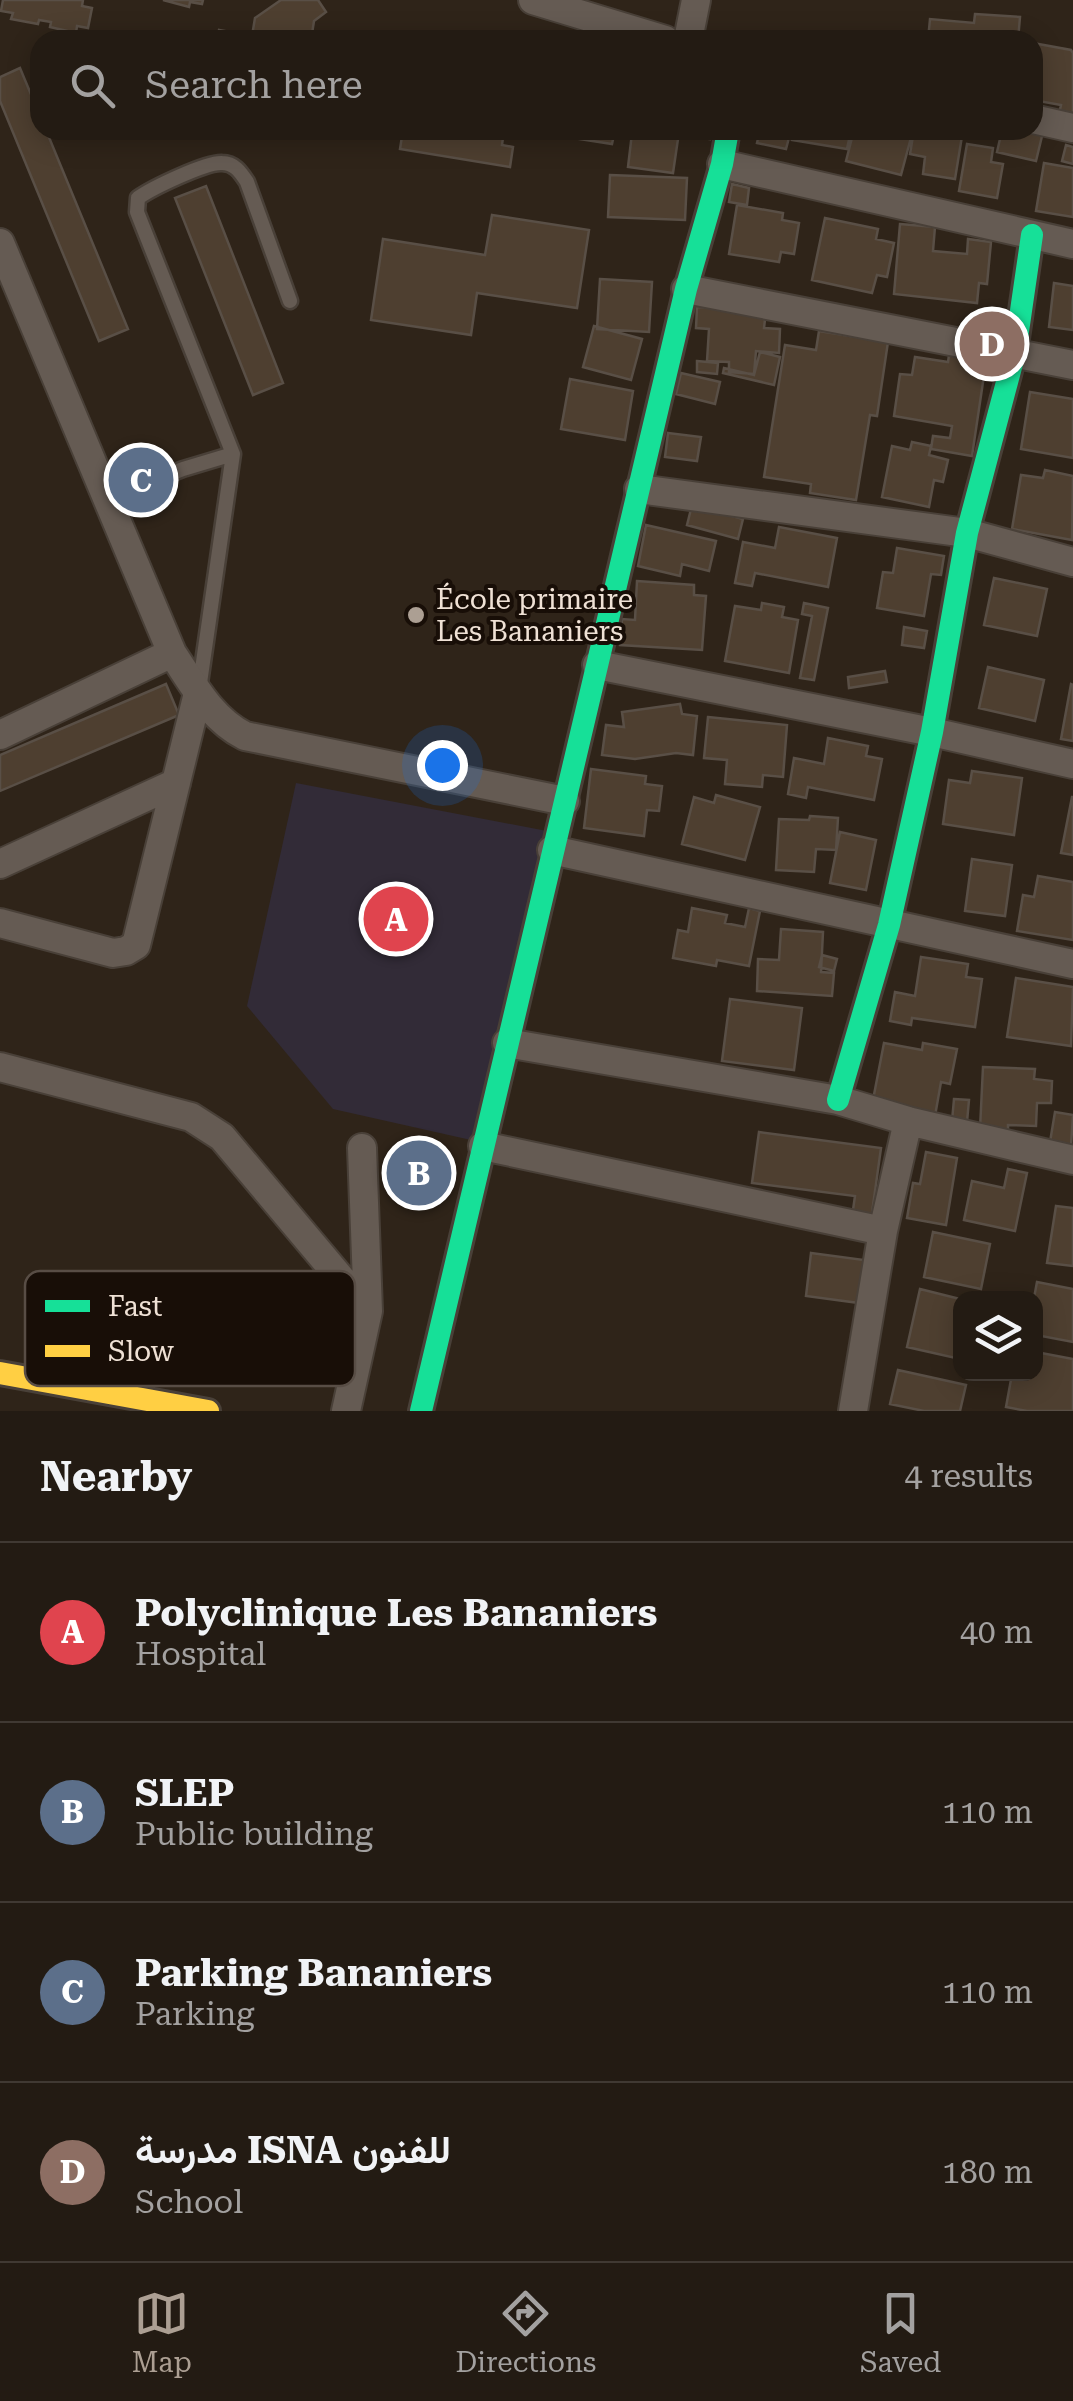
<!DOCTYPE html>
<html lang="en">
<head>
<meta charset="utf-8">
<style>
	body { margin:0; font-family:"Roboto Serif",Vazirmatn,serif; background:#2f2821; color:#f1f3f6 }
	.controls { position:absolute; right:30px; bottom:30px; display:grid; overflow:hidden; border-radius:20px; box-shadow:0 5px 25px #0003 }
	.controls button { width:90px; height:90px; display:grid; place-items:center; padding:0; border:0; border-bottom:2px solid #403933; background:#231b13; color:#f1f3f6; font:50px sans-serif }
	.you { position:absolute; left:442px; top:765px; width:35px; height:35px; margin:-25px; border:8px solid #fff; border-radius:50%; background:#1a73e8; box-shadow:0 0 0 15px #1a73e833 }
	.badge { display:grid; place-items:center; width:65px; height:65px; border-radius:50%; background:#ac9f93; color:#fff; font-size:32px; font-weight:700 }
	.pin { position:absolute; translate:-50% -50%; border:5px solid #fff; box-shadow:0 2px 10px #0006 }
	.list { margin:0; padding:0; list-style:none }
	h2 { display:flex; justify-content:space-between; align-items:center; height:130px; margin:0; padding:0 40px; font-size:42px }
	h2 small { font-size:32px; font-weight:400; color:#a3a1a0 }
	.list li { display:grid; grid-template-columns:65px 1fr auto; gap:30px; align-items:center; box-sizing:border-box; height:180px; padding:0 40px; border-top:2px solid #403933 }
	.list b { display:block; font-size:38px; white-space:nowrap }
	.list p { margin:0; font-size:32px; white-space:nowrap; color:#a3a1a0 }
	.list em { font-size:32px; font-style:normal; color:#a3a1a0 }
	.icon { flex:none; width:55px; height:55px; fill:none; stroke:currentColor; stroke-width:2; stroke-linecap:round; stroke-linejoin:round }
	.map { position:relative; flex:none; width:1073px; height:1411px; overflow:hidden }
	.search { position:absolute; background:#231b13; box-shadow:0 5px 25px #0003; left:30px; right:30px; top:30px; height:110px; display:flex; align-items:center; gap:25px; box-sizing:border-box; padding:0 35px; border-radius:30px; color:#a3a1a0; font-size:38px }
	.sheet { height:850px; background:#231b13 }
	nav { display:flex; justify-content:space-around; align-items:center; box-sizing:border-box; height:140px; border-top:2px solid #403933; background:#231b13; font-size:28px; color:#a3a1a0 }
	nav a { display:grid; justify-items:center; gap:5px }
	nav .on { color:#ac9f93 }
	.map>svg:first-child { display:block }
</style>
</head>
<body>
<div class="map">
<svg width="1073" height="1411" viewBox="0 0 1073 1411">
	<rect width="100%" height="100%" fill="#2f2419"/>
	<path fill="#322b37" d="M296,783L547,831L471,1140L333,1109L247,1006Z"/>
	<path fill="#4e3f30" stroke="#594f46" stroke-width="2.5" d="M3,0H83L82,6L92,8L88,28L77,26L76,33L50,27L51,22L39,20L38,24L11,19L13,13L1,11Z
		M163,0H203L202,4L190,2L189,7Z
		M281,0H318L326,12L314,21L311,40H217L219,30L252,36L255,18Z
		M975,14L1020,17L1018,40H928L930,19L974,23Z
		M1033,43L1071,50L1073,53V116L1059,114L1061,105L1033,100Z
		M20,68L40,116V130H46L128,329L99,341L0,101V77Z
		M403,130H504L502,145L513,147L510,167L400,149Z
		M522,130H615L612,144Z
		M644,130H712L710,139Z
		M760,130H791L786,149L757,143Z
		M794,130H851L847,149L792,140Z
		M854,130H913L901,175L846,161Z
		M926,130H963L955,179L923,174L925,157L910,154L913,136L925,138Z
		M1002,130L1043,132L1036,161L997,152Z
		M632,133L678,139L673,173L628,167Z
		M967,144L993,148L991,162L1003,164L997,198L959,191Z
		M1066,145L1073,147V164L1062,161Z
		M1044,163L1073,168V217L1036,211Z
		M610,175L687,178L685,220L608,217Z
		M732,184L749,188L747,205L729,202Z
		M206,186L283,383L253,395L175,198Z
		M737,205L783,213L782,220L799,223L794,254L781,252L779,262L729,254Z
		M492,215L589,230L577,308L477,293L471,335L371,320L383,239L485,255Z
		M825,218L878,229L876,239L894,243L887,277L877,275L872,293L812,280Z
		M900,224L935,227L933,251L967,254L968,239L991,242L987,284L979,283L977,303L894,294Z
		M600,279L652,282L649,332L597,329Z
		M1054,283L1073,286V330L1049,327Z
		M697,307L766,311L764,328L780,329L779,353L756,351L754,374L729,372V362L707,361L709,329L696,328Z
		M594,326L642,339L631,380L583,367Z
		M819,331L888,342L877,416L870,415L856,500L810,493L811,484L764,477L785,345L816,350Z
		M760,352L780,357L774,385L723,373L724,368L754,375Z
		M949,355L986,362L972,456L931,449L933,436L950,438L952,426L894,416L900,374L912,375L915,357L948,362Z
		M697,361L718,363L717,374L697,372Z
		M681,373L720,382L715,404L676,394Z
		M570,379L633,391L625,440L561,429Z
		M1030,392L1073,399V458L1021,449Z
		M668,433L701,437L697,461L665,457Z
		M912,442L931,446L929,455L948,460L943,482L934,480L929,507L882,497L892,446L910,450Z
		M1045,470L1073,476L1072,540L1012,529L1021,475L1043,478Z
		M692,505L743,519L738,539L687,525Z
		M646,525L716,541L709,571L682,564L680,576L638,566Z
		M779,527L837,538L828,587L755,573L752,586L735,583L743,542L775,548Z
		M897,548L944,556L941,575L931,574L924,616L877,608L883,572L893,573Z
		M994,578L1047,589L1037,636L984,625Z
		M637,581L694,585V595L706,596L702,650L620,645L622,619L635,620Z
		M762,603L784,607L782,617L798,620L789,673L725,661L735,606L761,610Z
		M804,603L828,608L814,680L800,678L812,616L802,614Z
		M904,627L927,631L924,648L902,645Z
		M988,667L1044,680L1035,721L979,708Z
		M885,671L887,682L849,688L848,677Z
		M166,684L179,715L0,791V755Z
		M1071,684L1073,685V741L1061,739Z
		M680,704L682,714L697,716L693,755L676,753L635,759L602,755L606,725L624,727L622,712Z
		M708,717L787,725L783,777L763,775L762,787L725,784L727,760L704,758Z
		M828,738L868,746L866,756L882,759L874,800L808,787L806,798L788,794L794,758L824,764Z
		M591,769L646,776L645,784L662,786L659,811L647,810L644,836L584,828Z
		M972,771L1022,778L1014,835L943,824L949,780L970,783Z
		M716,795L760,807L745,860L682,844L694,797L714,803Z
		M1072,797H1073V855L1061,853Z
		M810,816L838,818L836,850L816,849L814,872L776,870L779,819L809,820Z
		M840,832L876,840L866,890L830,883Z
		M972,859L1012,865L1005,916L965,911Z
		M1038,876L1073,882V940L1017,931L1023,895L1034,897Z
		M692,908L727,915L725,923L745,927L749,908L760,911L749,966L717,960L716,966L673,958L678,930L688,932Z
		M781,929L823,932L821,972L834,973L832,996L757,991L758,959L779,960Z
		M822,955L837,959L834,971L819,967Z
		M921,957L968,964L966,977L982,979L975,1027L912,1018L911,1025L890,1021L895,992L915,996Z
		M1016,978L1073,987L1071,1046L1007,1037Z
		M730,999L802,1008L794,1070L722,1061Z
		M884,1043L922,1050L923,1043L957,1049L950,1084L941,1082L935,1116L872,1105Z
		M983,1067L1035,1069L1034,1079L1052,1081L1051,1103H1037L1036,1126L1008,1125V1130L980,1129Z
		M954,1099L969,1100L967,1122L952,1121Z
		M1055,1112L1073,1115L1071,1146L1050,1142Z
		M759,1132L881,1148L871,1220L852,1217L855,1196L752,1183Z
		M926,1152L957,1158L946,1225L907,1218L913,1183L920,1184Z
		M1008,1169L1027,1173L1015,1231L964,1220L972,1181L1004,1188Z
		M1056,1206L1073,1208V1266L1047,1263Z
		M933,1232L990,1244L981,1289L924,1277Z
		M811,1253L864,1260L859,1303L806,1296Z
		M1037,1282L1073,1289V1342L1036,1335L1034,1298Z
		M920,1289L960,1299V1359L907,1347Z
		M1036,1352L1073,1359V1411H1027L1006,1407L1012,1374H1036Z
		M898,1370L966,1385L960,1411H924L890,1404Z"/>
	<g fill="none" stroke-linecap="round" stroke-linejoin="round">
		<defs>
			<path id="lane" d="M108,499L183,469L233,454L137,212L138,198C152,188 206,162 222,163C235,163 241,173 247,182L290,301
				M199,690L233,454"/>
			<path id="street" d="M533,0L665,40
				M688,40L696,0
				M1033,119L1073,128
				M722,164L1073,244
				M0,243L172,653C193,684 211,719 245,736L565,801
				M686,289L1073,365
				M639,489L967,533L1073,562
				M597,665L932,732L1073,764
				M0,735L172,653
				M552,850L1073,964
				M0,864L176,783
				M0,923L113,953L126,951L136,945L198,693
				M507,1043L838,1100L908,1121L1073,1160
				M0,1067L191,1117L222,1137L368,1311
				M483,1146L883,1231
				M346,1411L368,1311L362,1148
				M853,1411L883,1231L908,1121"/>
			<path id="fast" d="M838,1100L889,925L932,732L967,533L1015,352L1032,235
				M421,1411L686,289L722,164L728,130"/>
			<path id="slow" d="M0,1373L208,1411"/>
		</defs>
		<use href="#lane" stroke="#494038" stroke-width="19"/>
		<use href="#street" stroke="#494038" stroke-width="32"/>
		<use href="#fast" stroke="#494038" stroke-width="28"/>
		<use href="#slow" stroke="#494038" stroke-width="28"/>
		<use href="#lane" stroke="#655b53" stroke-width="14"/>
		<use href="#street" stroke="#655b53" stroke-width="28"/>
		<use href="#fast" stroke="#16e098" stroke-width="22"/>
		<use href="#slow" stroke="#ffcf43" stroke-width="22"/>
	</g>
	<circle fill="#ac9f93" stroke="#180e07" stroke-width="4" cx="416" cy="615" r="10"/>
	<g text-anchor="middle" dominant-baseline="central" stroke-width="8" stroke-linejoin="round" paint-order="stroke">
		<g font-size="28" fill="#efe1d5" stroke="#180e07" text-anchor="start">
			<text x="436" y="599">École primaire<tspan x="436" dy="32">Les Bananiers</tspan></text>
		</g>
	</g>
	<rect x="25" y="1271" width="330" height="115" rx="15" fill="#180e07" stroke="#584d45" stroke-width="2.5"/>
	<rect x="45" y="1300" width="45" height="12" fill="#16e098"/>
	<rect x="45" y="1345" width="45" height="12" fill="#ffcf43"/>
	<g font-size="28" fill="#efe1d5">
		<text x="108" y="1316">Fast</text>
		<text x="108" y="1361">Slow</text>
	</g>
</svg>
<div class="controls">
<button><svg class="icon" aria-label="layers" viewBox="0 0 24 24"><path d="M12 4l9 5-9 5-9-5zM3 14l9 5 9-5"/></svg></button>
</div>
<div class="you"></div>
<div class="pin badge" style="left:396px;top:919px;background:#e0444e">A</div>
<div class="pin badge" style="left:419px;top:1173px;background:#5c6f8a">B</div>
<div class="pin badge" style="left:141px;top:480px;background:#5c6f8a">C</div>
<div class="pin badge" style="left:992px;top:344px;background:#8d6e63">D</div>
<div class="search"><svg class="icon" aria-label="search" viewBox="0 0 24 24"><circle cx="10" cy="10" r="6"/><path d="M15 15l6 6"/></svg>Search here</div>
</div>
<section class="sheet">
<h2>Nearby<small>4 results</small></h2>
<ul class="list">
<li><span class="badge" style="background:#e0444e">A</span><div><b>Polyclinique Les Bananiers</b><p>Hospital</p></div><em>40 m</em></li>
<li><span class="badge" style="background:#5c6f8a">B</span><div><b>SLEP</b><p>Public building</p></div><em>110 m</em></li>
<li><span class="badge" style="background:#5c6f8a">C</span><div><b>Parking Bananiers</b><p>Parking</p></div><em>110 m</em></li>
<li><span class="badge" style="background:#8d6e63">D</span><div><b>مدرسة ISNA للفنون</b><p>School</p></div><em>180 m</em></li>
</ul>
</section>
<nav>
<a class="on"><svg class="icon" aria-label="map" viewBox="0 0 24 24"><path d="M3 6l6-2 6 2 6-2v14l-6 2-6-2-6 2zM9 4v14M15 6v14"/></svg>Map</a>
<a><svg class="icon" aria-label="directions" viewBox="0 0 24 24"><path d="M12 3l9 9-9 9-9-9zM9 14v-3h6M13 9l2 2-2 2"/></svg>Directions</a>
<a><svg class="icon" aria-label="saved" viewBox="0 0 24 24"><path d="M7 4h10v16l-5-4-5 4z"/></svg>Saved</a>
</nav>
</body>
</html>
